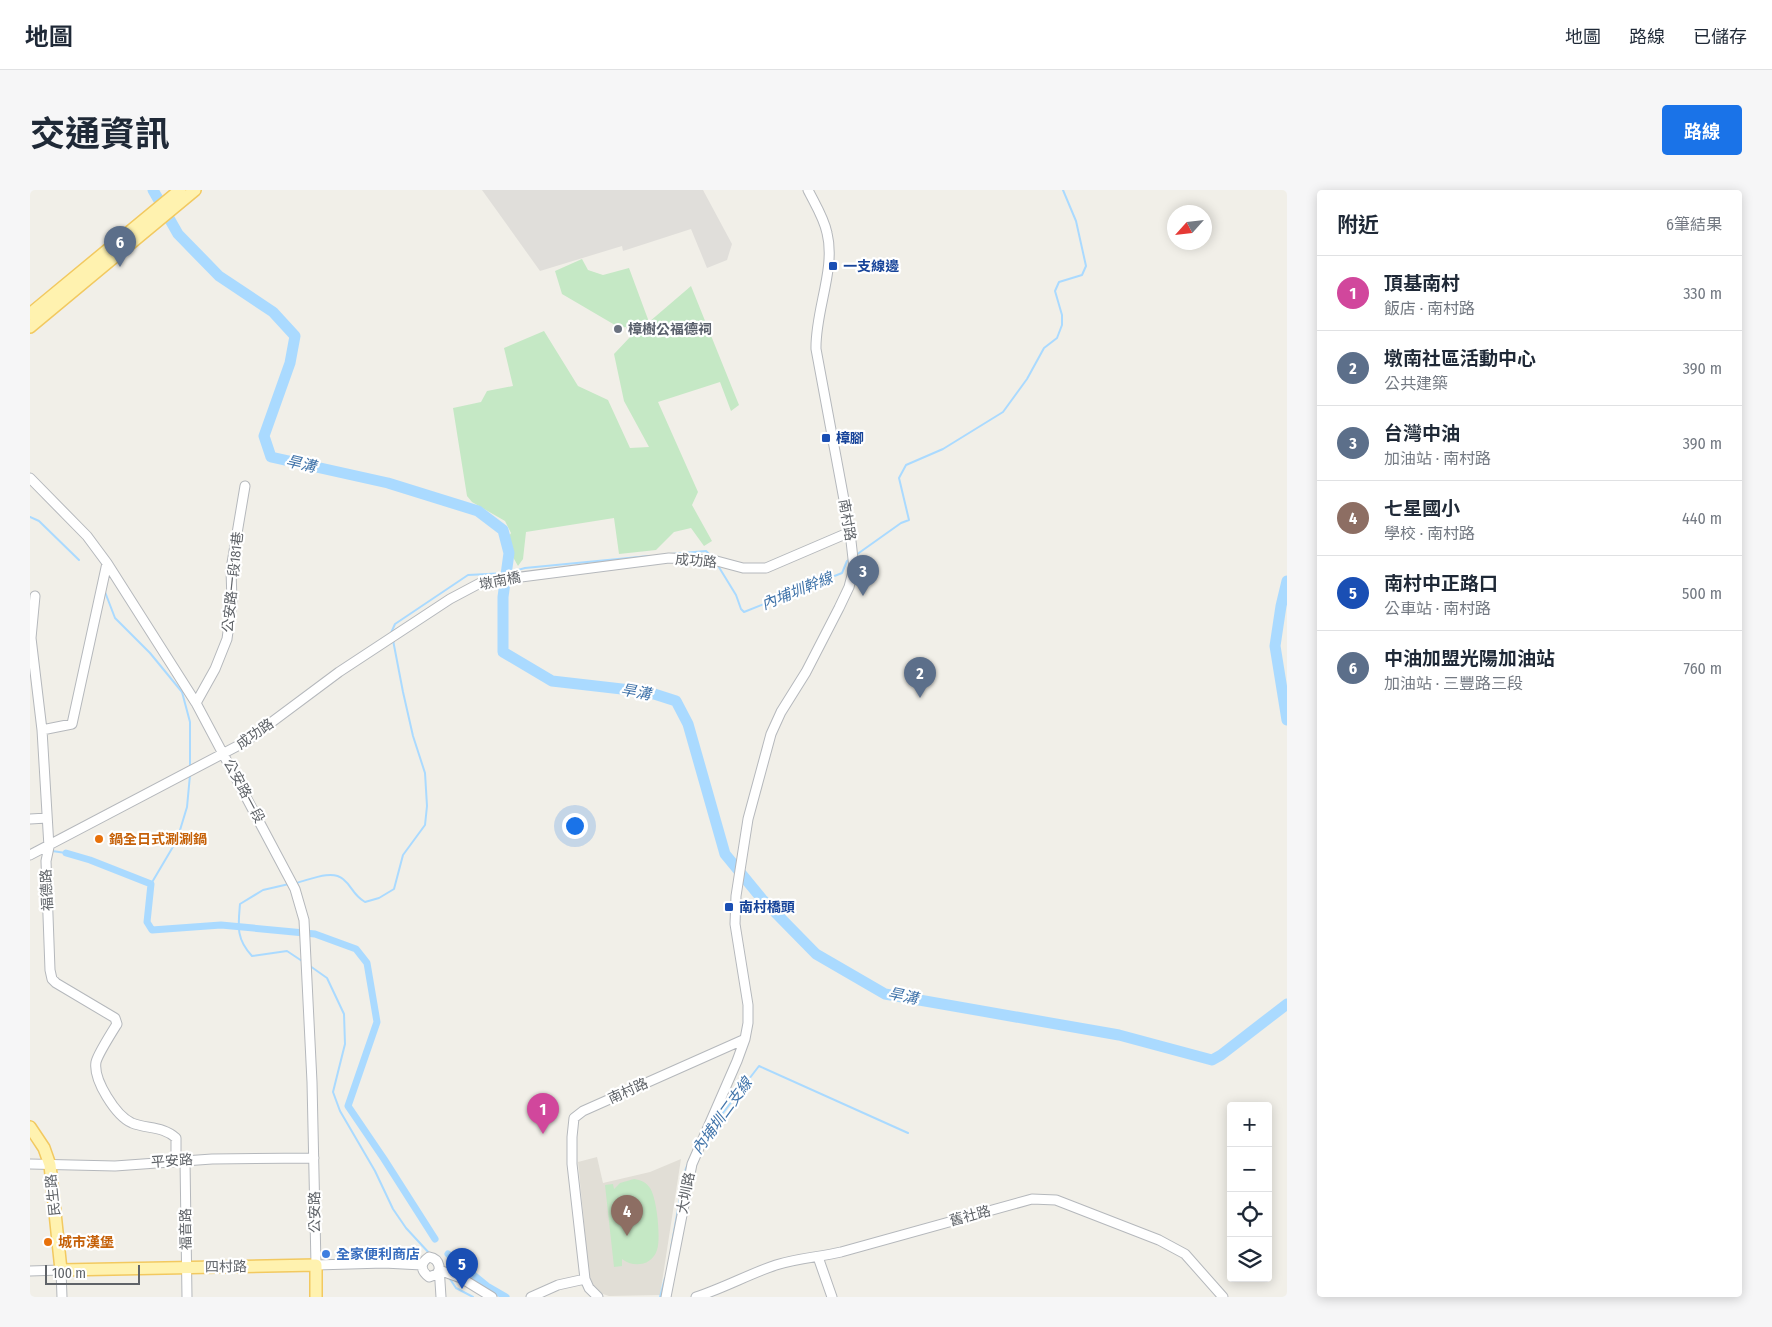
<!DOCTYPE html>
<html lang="zh-TW">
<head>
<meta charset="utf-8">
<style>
	body { margin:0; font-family:"Fira Sans Condensed","Noto Sans TC",sans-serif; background:#f6f6f7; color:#1f2937 }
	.controls { position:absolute; right:15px; bottom:15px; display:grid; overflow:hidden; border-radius:5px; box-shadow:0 2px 12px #0003 }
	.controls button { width:45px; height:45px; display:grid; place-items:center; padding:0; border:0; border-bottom:1px solid #e0e1e3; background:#fff; color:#1f2937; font:25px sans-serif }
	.compass { position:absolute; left:1137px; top:15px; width:45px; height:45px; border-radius:50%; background:#fff; box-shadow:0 2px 12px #0003; rotate:243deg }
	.scale { position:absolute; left:15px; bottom:12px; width:95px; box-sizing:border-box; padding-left:5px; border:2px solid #5f6368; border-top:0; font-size:14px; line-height:18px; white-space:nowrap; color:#5f6368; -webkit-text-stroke:4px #fff; paint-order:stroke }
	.you { position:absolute; left:544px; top:635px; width:18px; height:18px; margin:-12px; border:4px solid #fff; border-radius:50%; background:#1a73e8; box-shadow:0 0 0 8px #1a73e833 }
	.badge { display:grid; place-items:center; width:32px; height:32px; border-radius:50%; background:#1a73e8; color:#fff; font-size:16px; font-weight:700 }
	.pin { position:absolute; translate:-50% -41px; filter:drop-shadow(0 1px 2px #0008) }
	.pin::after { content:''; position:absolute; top:26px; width:18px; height:15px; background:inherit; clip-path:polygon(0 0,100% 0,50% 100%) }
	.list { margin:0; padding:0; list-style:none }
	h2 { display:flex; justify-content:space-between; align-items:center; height:65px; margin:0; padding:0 20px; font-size:21px }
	h2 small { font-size:16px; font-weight:400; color:#747a83 }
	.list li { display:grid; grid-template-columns:32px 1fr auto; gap:15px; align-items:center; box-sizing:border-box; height:75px; padding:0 20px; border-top:1px solid #e0e1e3 }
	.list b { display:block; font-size:19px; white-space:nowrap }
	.list p { margin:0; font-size:16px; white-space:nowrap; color:#747a83 }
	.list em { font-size:16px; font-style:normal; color:#747a83 }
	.icon { flex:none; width:28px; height:28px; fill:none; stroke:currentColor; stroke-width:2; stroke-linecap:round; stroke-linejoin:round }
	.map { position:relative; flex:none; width:1257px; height:1107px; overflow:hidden; border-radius:5px }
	header { display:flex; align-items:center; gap:30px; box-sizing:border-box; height:70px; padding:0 25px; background:#fff; border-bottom:1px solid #e0e1e3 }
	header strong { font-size:24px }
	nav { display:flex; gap:28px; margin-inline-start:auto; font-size:18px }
	.intro { display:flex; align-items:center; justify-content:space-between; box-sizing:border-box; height:120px; padding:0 30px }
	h1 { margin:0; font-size:35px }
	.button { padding:12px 22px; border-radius:5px; background:#1a73e8; color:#fff; font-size:18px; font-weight:700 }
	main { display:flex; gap:30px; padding:0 30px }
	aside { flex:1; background:#fff; border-radius:5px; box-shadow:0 2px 12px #0003 }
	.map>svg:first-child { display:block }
</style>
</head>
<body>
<header>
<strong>地圖</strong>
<nav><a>地圖</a><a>路線</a><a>已儲存</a></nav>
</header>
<div class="intro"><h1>交通資訊</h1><a class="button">路線</a></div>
<main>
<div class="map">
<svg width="1257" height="1107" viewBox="0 0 1257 1107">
	<rect width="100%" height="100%" fill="#f1efe8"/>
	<path fill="#e0deda" d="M452,0H673L702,54L697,70L677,78L661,39L593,61L592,56L510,81Z"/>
	<path fill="#e1ded6" d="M567,967L573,993L620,982L651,969L630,1105L579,1106L570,1103L560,1093L548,972Z"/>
	<path fill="#c5e8c5" d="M552,69L558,80L573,85L599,78L619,132L661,96L709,215L701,221L690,192L628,212L668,302L662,315L682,351L674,356L661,338L644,342L626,360L589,364L584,328L496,342L493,369L488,376L475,353L481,343L475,331L442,312L437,306L423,218L451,212L457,201L483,196L474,158L514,141L548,196L578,210L600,258L619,257L594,211L584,164L601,146L596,137L590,138L532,104L525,81Z
		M604,989C611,990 616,992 620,998C627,1008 631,1049 627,1060C622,1076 603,1078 592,1069V1076L584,1077L575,995L583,994L584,999L590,993Z"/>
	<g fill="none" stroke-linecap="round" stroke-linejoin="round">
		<path stroke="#aadaff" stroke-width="2" d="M0,327L9,331L49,370
			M641,364L676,361L683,368
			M826,365L871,333L879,330L869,288L876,275L913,259L973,222L997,189L1014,158L1027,148L1032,135V125L1025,101L1029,92L1052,85L1056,76L1046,31L1033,0
			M687,374L706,405L711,419L714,422L812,383L817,371L820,369
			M75,402L85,428L120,463L152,502L160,532V578
			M361,443L365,434L438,385L477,383L495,378L619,366
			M22,661L36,663
			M266,693C279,690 302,679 313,689C323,697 322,704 335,712L349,708L364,699L373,665L395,635L397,616L395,583L383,546L373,502L363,450
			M121,694L147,650L157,617L160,585
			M259,694L233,700L210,714C208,736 206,749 222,766L257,761L272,771
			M280,776L297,788L314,824L315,854L303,902L310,921L345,981L363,1019L376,1038L400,1064
			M683,936L729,876L878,943
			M641,1058L655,981L660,968
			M420,1089L426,1098L443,1107
			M630,1107L635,1088"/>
		<path stroke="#aadaff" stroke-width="7" d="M36,663L60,670L121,694L117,732L122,740L191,735L285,744L326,759L337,773L347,832L318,916L354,969L405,1049
			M418,1064L457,1096L476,1107"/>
		<path stroke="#aadaff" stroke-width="11" d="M123,0L148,44L189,86L243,122L265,146L260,173L234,246L241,267L358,293L448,321L473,340L479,363L473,407V462L522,491L618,502L646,511L658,534L695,664L732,709L786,764L855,804L1089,845L1182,870L1191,865L1257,814
			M1257,391L1251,416L1245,456L1257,530"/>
		<defs>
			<path id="minor" d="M0,288L57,346L77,373L166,513L265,699L274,730L282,892L286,1075L354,1073L392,1075
				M77,373L42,534L12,540L19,657L16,671L20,780L22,789L26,793L85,828L87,834C82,842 68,864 66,872C63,890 86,926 102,933C117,939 133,936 146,948V970
				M5,406L1,448L12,540
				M166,513L185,479L197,449L202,412L201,379L215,296
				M0,629L17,628
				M0,665L215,552L309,482L420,409L452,392L639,368L683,370L713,378H736L820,342
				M155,970L157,1107
				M0,974L85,976L182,969L284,968
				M788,1067L802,1107
				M409,1080L407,1084L399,1087C390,1080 390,1073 399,1067C405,1068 408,1071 409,1076L411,1107
				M409,1080L431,1088L462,1107
				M0,1081L31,1080L32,1107
				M555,1089L559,1098L568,1107
				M501,1107L528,1095L555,1089L542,974V947L544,928L553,921L715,849L718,833V815L705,734L706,706L718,629L741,544L751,522L776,482L809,418L819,397L824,378L820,342L786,159C785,121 806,79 797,43C794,28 785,14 778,0
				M636,1107L662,974L707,871L715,849
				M666,1107C694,1098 719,1084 746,1075C768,1068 790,1067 811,1062L1002,1009L1026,1010L1129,1050L1155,1064L1193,1107"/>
			<path id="major" d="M0,124L150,0
				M0,137L165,0
				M0,937L14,958L20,975L31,1080L286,1075V1107"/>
		</defs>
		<use href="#minor" stroke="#b5b8bc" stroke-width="11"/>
		<use href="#major" stroke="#f2c960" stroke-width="14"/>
		<use href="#minor" stroke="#fff" stroke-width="9"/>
		<use href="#major" stroke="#fff2af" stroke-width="11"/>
	</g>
	<g fill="#1a4fb4" stroke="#fff" stroke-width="2">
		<rect x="798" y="71" width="10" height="10" rx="2.5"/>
		<rect x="791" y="243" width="10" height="10" rx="2.5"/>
		<rect x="694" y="712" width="10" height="10" rx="2.5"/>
	</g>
	<circle fill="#6b7280" stroke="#fff" stroke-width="2" cx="588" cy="139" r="5"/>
	<g fill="#e8710a" stroke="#fff" stroke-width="2">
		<circle cx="69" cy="649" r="5"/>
		<circle cx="18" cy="1052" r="5"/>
	</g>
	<circle fill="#3f7fe0" stroke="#fff" stroke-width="2" cx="296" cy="1064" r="5"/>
	<g text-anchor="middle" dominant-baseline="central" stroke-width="4.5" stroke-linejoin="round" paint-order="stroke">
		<g font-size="14" font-weight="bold" fill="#164399" stroke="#fff" text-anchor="start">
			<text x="813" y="76">一支線邊</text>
			<text x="806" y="248">樟腳</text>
			<text x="709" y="717">南村橋頭</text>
		</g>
		<g font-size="14" font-weight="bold" fill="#5b616d" stroke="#fff" text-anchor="start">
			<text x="598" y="139">樟樹公福德祠</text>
		</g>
		<g font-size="14" fill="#5f6368" stroke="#fff">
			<text transform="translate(817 330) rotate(80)">南村路</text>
			<text transform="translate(666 371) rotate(5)">成功路</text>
			<text transform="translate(470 391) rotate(-11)">墩南橋</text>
			<text transform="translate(203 392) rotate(-84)">公安路一段181巷</text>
			<text transform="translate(225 544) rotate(-35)">成功路</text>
			<text transform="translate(214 601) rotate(62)">公安路一段</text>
			<text transform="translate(17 700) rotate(-93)">福德路</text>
			<text transform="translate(598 901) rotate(-24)">南村路</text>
			<text transform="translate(142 971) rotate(-4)">平安路</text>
			<text transform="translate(656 1003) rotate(-79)">大圳路</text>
			<text transform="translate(23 1005) rotate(-96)">民生路</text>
			<text transform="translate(285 1022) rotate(-91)">公安路</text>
			<text transform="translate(940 1026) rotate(-15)">舊社路</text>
			<text transform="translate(156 1039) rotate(-91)">福音路</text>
			<text transform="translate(196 1077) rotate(-1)">四村路</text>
		</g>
		<g font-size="14" font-weight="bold" fill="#c56008" stroke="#fff" text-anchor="start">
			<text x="79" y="649">鍋全日式涮涮鍋</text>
			<text x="28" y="1052">城市漢堡</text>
		</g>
		<g font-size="14" font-weight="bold" fill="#366cbe" stroke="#fff" text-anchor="start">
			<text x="306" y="1064">全家便利商店</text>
		</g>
		<g font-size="15" font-style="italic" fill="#4174aa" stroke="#fff">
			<text transform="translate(271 274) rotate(13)">旱溝</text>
			<text transform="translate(767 401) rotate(-22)">內埔圳幹線</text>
			<text transform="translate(606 502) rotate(10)">旱溝</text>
			<text transform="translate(873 806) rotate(12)">旱溝</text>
			<text transform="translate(692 926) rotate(-54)">內埔圳二支線</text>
		</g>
	</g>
</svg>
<div class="controls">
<button>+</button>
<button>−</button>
<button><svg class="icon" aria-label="locate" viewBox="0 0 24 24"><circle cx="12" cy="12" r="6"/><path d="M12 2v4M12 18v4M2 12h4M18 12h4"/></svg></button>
<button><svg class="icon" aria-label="layers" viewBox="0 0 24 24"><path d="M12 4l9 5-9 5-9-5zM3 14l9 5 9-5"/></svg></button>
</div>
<svg class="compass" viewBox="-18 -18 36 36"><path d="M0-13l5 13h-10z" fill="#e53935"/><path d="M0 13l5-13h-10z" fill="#747a83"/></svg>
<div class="scale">100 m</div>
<div class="you"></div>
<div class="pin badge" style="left:513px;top:944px;background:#d1479c">1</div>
<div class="pin badge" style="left:890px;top:508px;background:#5c6f8a">2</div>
<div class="pin badge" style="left:833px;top:406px;background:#5c6f8a">3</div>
<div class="pin badge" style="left:597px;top:1046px;background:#8d6e63">4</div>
<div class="pin badge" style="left:432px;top:1099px;background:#1a4fb4">5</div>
<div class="pin badge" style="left:90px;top:77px;background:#5c6f8a">6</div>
</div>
<aside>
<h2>附近<small>6筆結果</small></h2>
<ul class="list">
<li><span class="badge" style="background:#d1479c">1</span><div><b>頂基南村</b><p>飯店 · 南村路</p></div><em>330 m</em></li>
<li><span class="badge" style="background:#5c6f8a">2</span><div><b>墩南社區活動中心</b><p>公共建築</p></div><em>390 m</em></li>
<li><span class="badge" style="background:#5c6f8a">3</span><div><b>台灣中油</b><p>加油站 · 南村路</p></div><em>390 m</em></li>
<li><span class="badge" style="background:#8d6e63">4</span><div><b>七星國小</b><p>學校 · 南村路</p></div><em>440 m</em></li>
<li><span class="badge" style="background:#1a4fb4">5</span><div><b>南村中正路口</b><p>公車站 · 南村路</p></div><em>500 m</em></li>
<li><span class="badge" style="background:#5c6f8a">6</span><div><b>中油加盟光陽加油站</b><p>加油站 · 三豐路三段</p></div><em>760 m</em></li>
</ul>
</aside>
</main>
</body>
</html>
